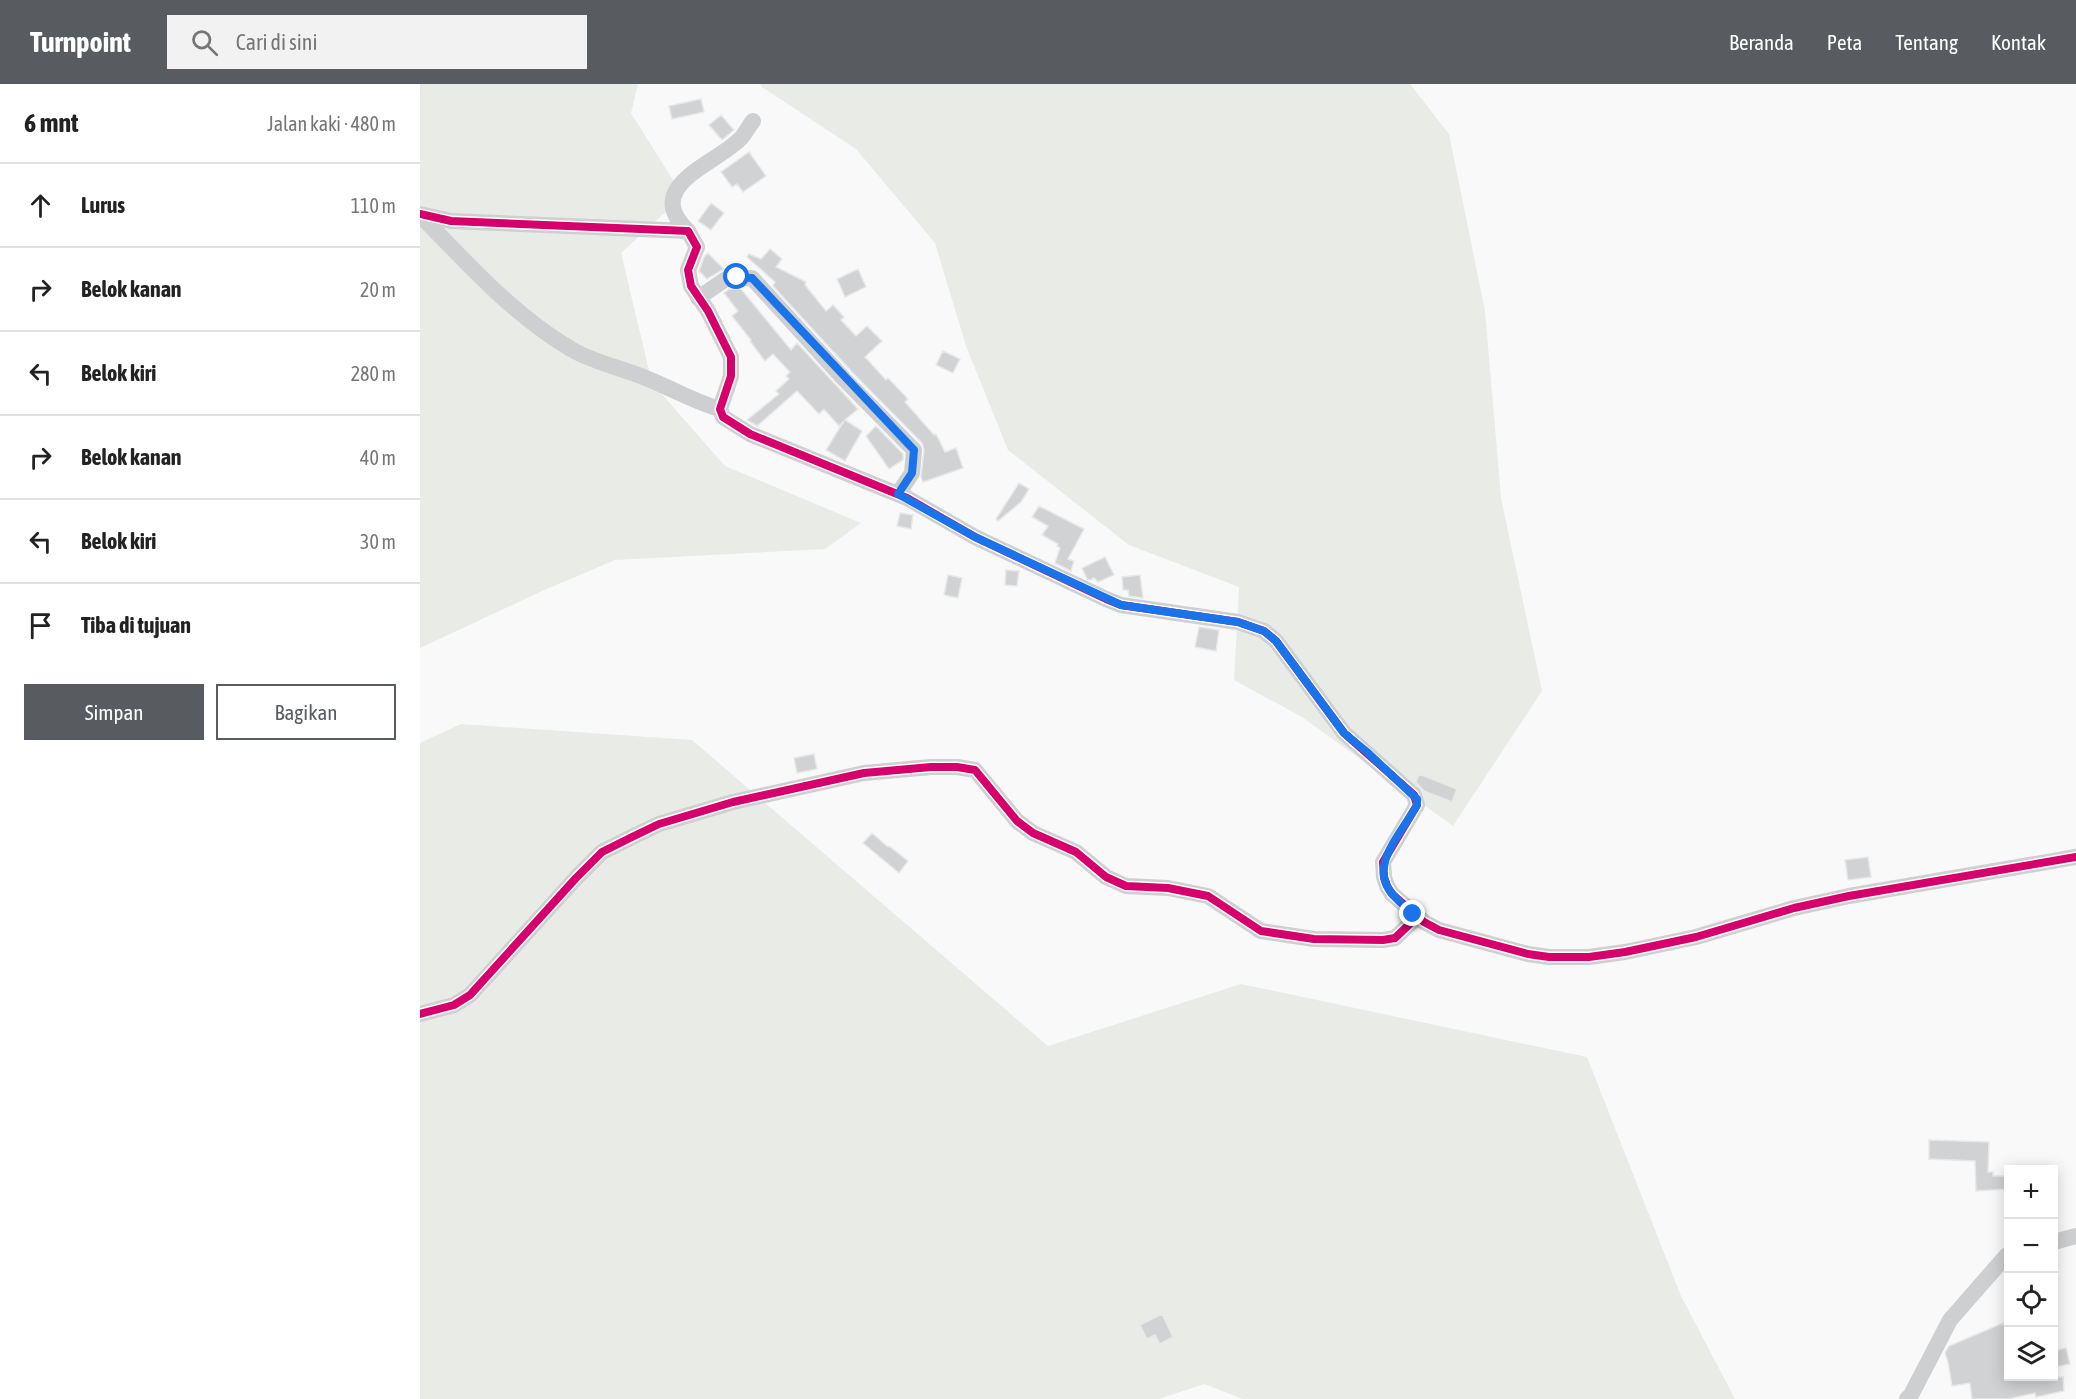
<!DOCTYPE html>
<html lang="id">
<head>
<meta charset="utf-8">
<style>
	body { margin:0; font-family:"Asap Condensed",sans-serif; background:#f2f2f2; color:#222 }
	.controls { position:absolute; right:18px; bottom:18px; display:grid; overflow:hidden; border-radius:0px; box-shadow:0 3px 15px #0003 }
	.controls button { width:54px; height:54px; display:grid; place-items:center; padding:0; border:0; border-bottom:2px solid #e0e0e0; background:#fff; color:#222; font:30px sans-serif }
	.stop { position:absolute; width:18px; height:18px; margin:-14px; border:4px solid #1a73e8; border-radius:50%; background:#fff }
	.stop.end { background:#1a73e8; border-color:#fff; box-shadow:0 2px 6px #0008 }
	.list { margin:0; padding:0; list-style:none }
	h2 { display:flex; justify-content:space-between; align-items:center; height:78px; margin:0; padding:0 24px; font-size:26px }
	h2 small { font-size:20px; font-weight:400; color:#767676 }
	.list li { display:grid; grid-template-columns:39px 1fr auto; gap:18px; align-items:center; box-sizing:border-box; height:84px; padding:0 24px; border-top:2px solid #e0e0e0 }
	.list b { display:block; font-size:22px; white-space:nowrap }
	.list em { font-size:20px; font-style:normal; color:#767676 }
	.actions { display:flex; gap:12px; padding:18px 24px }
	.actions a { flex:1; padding:14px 0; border:2px solid #585c60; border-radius:0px; text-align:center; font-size:21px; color:#585c60 }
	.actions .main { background:#585c60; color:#fff }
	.icon { flex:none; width:33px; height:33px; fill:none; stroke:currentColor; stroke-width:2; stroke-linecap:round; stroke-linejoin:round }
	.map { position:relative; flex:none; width:1656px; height:1315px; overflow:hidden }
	header { display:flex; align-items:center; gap:36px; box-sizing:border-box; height:84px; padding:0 30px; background:#585c60; color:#fff }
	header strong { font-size:28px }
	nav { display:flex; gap:33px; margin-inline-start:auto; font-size:21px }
	.search { width:420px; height:54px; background:#f2f2f2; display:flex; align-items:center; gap:15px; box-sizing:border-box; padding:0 21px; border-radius:0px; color:#767676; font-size:22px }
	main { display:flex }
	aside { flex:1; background:#fff }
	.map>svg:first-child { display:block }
</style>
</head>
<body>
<header>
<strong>Turnpoint</strong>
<div class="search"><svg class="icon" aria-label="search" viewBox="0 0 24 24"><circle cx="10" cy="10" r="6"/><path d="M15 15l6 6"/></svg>Cari di sini</div>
<nav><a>Beranda</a><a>Peta</a><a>Tentang</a><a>Kontak</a></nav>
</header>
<main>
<aside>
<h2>6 mnt<small>Jalan kaki · 480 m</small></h2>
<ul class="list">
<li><svg class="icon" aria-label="ahead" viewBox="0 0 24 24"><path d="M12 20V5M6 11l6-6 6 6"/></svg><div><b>Lurus</b></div><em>110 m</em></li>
<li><svg class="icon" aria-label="right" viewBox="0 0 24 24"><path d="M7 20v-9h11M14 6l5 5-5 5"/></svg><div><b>Belok kanan</b></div><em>20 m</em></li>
<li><svg class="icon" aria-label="left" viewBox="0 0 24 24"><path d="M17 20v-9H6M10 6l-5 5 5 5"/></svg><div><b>Belok kiri</b></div><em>280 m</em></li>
<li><svg class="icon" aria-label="right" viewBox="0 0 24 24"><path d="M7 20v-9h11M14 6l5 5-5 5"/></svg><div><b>Belok kanan</b></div><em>40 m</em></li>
<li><svg class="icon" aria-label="left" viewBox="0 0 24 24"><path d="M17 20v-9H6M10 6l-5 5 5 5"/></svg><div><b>Belok kiri</b></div><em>30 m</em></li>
<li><svg class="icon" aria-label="arrive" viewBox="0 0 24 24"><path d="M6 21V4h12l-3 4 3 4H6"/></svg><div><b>Tiba di tujuan</b></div></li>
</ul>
<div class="actions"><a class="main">Simpan</a><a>Bagikan</a></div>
</aside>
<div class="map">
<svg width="1656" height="1315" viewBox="0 0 1656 1315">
	<rect width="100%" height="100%" fill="#f9f9f9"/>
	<path fill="#e8ebe6" d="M0,0H218L211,29L263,112L201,169L232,299L305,382L441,439L405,465L195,476L122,507L0,564Z
		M341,0H990L1029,50L1065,227L1081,414L1122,607L1033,742L882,633L814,596L819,503L709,461L588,366L546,262L515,159L436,65L342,3Z
		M41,640L272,656L628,962L821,900L1167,973L1261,1212L1315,1315H823L784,1300L739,1315H0V659Z"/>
	<path fill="#d0d2d3" stroke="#e8e8e8" stroke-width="1.5" d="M281,15L284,28L252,35L249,22Z
		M301,31L314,46L302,56L289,41Z
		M329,68L346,92L323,108L317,100L312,103L301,88Z
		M291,119L304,129L291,146L278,137Z
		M350,165L362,175L356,183L386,198L385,201L406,227L413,221L424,233L421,236L436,252L447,242L462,257L445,273L466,296L468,294L488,315L485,318L514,351L516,350L525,368L536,364L543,384L503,398L501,393L504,366L502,359L432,288L353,202L355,198L327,173L329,170L341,175Z
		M288,169L304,185L287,195L279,187L284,173Z
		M438,185L446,203L425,213L417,195Z
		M309,205H321L371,266L377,259L438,325L425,336L442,347L425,377L406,366L424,337L419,342L404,325L399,330L377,307L337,342L327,336L359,310L356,307L369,295L366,292L370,288L353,270L345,277L330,257L331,256L312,232L318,227L304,209Z
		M523,267L540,275L533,289L516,281Z
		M456,342L483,370V376L469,385L446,352Z
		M599,399L609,405L601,418L578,437L576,435Z
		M619,422L664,445L648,475L654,477L651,487L635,479L640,464L637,462L638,460L622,451L628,442L612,433Z
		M480,429L493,431L491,445L477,442Z
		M685,473L694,491L678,498L674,494L670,496L667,495L662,484Z
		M586,486L599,487L597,502L585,501Z
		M528,491L542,494L538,514L524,511Z
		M720,491L723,514L709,512L708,506H703L702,493Z
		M779,543L799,546L796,567L775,563Z
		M394,670L397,685L377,689L374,674Z
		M999,690L1037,705L1032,718L1004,707L996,698Z
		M452,749L468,763L469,762L488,777L479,789L443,759Z
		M1448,773L1451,793L1428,796L1425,776Z
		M1509,1056L1569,1058L1568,1088H1573V1092H1588V1105L1556,1107L1555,1077L1509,1075Z
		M742,1230L753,1253L740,1260L735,1251L727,1255L720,1241Z
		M1583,1239L1588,1252V1293H1643L1644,1307L1616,1313L1615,1309L1588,1315H1552L1550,1299L1532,1302L1528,1278L1525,1269L1529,1262Z
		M1646,1264L1650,1280L1634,1283V1267Z"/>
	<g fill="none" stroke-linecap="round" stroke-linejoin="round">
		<path stroke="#cecfd0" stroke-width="16" d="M0,130L31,137L268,147L277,163L268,186L271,202L288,227L311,273V292L300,325L303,333L330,350L487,414L555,453L686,515L701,521L818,538L844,547L856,557L924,649L994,711L997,721L963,778L964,793L967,802L972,810L1004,838L1019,846L1108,870L1129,873H1169L1205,868L1276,853L1374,824L1429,812L1656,773
			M0,131C47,179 93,231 151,265C172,278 205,285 228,295C253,305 275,318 300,325
			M268,147C220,101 298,80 322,53C326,48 329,42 333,37
			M278,214L306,195L332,194L424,295L494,366L492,389L478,410
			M0,930L34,921L50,911L156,794L182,768L212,753L239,740L313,718L444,689L511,683H537L555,686L597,737L613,749L656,768L686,793L706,802L748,804L788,812L841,847L894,855L963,856L975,854L997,833
			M1634,1158L1656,1152
			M1487,1315L1491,1311L1530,1236L1586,1172L1588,1171"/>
		<defs>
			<path id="cycleway" d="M0,130L31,137L268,147L277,163L268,186L271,202L288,227L311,273V292L300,325L303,333L330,350L487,414L555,453L686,515L701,521L818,538L844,547L856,557L924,649L994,711L997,721L963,778L964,793L967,802L972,810L1004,838L1019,846L1108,870L1129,873H1169L1205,868L1276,853L1374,824L1429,812L1656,773
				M0,930L34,921L50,911L156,794L182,768L212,753L239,740L313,718L444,689L511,683H537L555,686L597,737L613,749L656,768L686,793L706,802L748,804L788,812L841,847L894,855L963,856L975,854L997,833"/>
		</defs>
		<use href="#cycleway" stroke="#fff" stroke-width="11"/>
		<use href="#cycleway" stroke="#d6006c" stroke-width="8"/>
	</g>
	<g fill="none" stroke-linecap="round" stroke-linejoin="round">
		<path stroke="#1a73e8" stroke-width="8" d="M317,193L332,194L494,366L492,389L478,410L555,453L701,521L818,538L844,547L856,557L924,649L947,668L997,715V721C985,744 953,776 967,802C972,813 985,822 993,830"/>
	</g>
</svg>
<div class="controls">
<button>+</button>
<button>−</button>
<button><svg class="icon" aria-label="locate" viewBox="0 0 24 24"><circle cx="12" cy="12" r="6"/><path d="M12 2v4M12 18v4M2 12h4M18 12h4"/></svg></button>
<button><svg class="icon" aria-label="layers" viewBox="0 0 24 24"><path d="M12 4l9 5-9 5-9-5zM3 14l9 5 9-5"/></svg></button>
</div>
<div class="stop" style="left:317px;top:193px"></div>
<div class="stop end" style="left:993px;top:830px"></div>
</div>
</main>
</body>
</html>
